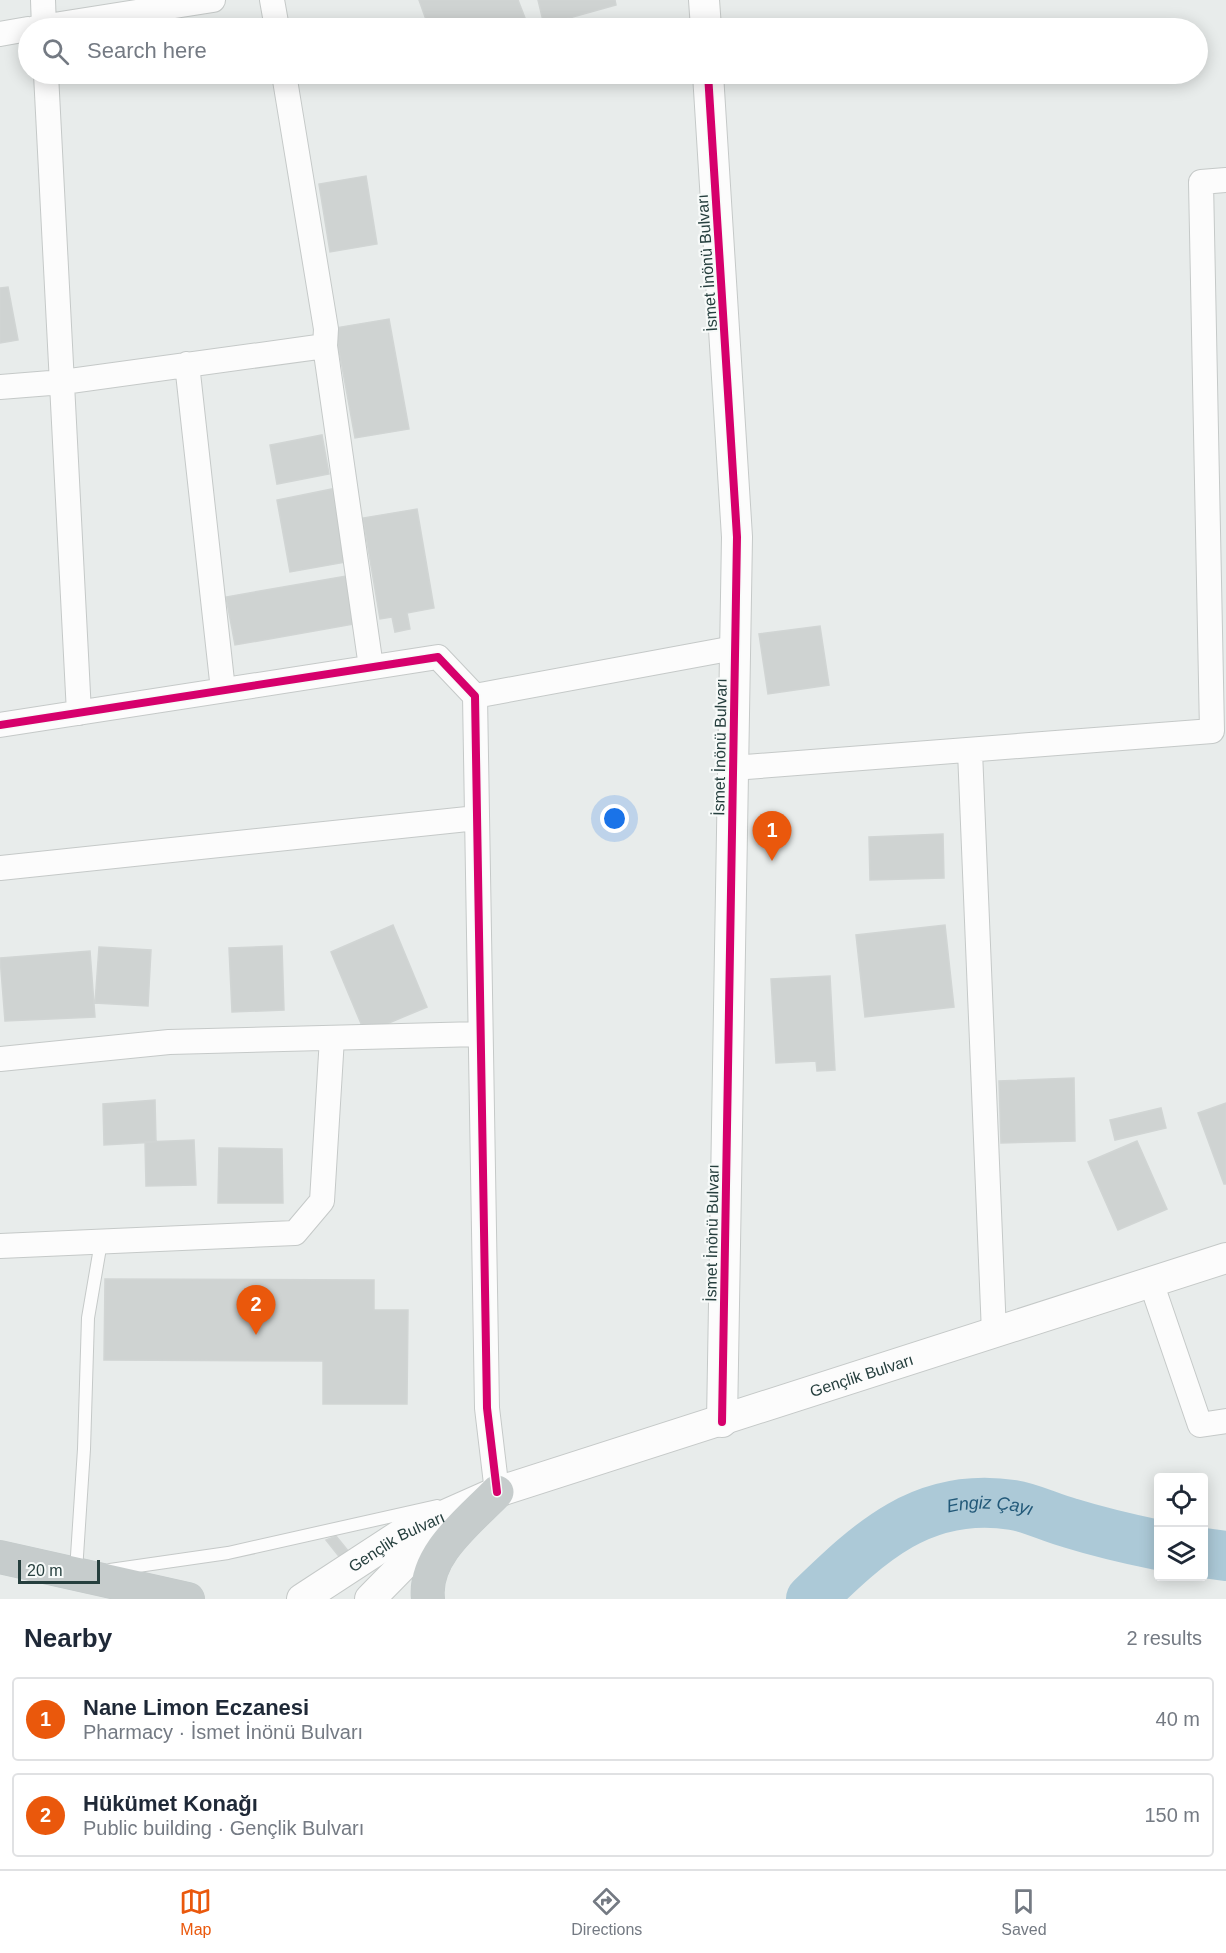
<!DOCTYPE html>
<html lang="en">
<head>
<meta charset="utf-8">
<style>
	body { margin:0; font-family:Arial,sans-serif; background:#f6f6f7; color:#1f2937 }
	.controls { position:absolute; right:18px; bottom:18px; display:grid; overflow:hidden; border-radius:6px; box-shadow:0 3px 15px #0003 }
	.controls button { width:54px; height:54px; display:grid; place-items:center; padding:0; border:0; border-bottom:2px solid #e0e1e3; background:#fff; color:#1f2937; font:30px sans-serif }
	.scale { position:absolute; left:18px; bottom:15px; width:82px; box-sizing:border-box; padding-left:6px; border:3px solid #263f3e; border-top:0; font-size:16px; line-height:21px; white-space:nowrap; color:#263f3e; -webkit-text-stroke:4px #f7faf9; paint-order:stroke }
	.you { position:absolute; left:615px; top:819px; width:21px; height:21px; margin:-15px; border:4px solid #fff; border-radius:50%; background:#1a73e8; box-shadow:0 0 0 9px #1a73e833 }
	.badge { display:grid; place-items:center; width:39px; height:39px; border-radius:50%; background:#ea580c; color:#fff; font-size:20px; font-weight:700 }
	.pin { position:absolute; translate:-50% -50px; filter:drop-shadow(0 2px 3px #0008) }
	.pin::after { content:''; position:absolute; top:32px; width:21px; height:18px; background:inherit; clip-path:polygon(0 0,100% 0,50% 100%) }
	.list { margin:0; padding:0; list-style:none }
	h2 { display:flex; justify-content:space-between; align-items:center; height:78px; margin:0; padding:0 24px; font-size:26px }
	h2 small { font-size:20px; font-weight:400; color:#747a83 }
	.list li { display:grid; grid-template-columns:39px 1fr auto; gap:18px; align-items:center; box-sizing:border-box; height:84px; margin:0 12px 12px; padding:0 12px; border:2px solid #e0e1e3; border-radius:6px }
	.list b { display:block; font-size:22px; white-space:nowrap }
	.list p { margin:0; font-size:20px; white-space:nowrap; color:#747a83 }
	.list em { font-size:20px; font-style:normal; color:#747a83 }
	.icon { flex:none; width:33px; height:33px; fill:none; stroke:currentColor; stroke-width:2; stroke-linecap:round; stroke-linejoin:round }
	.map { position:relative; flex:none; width:1226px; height:1599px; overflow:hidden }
	.search { position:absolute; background:#fff; box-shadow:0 3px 15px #0003; left:18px; right:18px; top:18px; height:66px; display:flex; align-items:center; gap:15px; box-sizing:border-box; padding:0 21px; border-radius:33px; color:#747a83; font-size:22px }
	.sheet { height:270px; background:#fff }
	nav { display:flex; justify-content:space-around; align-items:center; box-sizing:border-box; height:84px; border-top:2px solid #e0e1e3; background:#fff; font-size:16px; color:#747a83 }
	nav a { display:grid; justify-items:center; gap:3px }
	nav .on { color:#ea580c }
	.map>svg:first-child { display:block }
</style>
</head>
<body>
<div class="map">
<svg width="1226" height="1599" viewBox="0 0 1226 1599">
	<rect width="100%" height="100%" fill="#e8eceb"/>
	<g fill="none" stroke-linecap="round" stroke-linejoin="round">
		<g stroke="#acc9d7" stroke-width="50">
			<path d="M1204,1553L1226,1556"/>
			<path id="s1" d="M811,1599C870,1542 923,1491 1013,1505C1032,1508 1051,1518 1070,1523C1099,1532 1129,1539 1158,1545"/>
		</g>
	</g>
	<path fill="#cfd3d2" stroke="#d1d5d4" stroke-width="1.5" d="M419,0H518L525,18L490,28H429Z
		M538,0H615L616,5L544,25Z
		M366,176L377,244L330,252L319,184Z
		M8,287L18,340L0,343V288Z
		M389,319L409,429L355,438L335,328Z
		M322,435L329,474L277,484L270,445Z
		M332,489L346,562L290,572L277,500Z
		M417,509L434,608L407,613L410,629L395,632L392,617L380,619L363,518Z
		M346,576L354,624L235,645L226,597Z
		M820,626L829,685L768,694L759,634Z
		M943,834L944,878L870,880L869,837Z
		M393,925L427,1007L365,1033L331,952Z
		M945,925L954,1007L865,1017L856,935Z
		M282,946L284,1010L232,1012L229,948Z
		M99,947L151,950L148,1006L95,1003Z
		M90,951L95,1017L5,1021L0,958Z
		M830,976L835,1070L817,1071L816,1061L776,1063L771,979Z
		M1074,1078L1075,1141L1001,1143L999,1081Z
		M155,1100L156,1142L104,1145L103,1104Z
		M1226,1103V1184H1224L1198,1113Z
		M1161,1108L1166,1128L1115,1140L1110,1120Z
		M194,1140L196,1185L146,1186L145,1142Z
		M1137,1141L1167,1209L1118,1230L1088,1162Z
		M219,1148L282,1149L283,1203H218Z
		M105,1279L374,1280V1310H408L407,1404H323V1361L104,1360Z
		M336,1536L353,1557L345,1564L326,1540Z"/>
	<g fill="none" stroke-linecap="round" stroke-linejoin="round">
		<defs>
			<path id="service" d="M110,1570L228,1553L437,1506
				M76,1571L84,1449L88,1318L101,1242"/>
			<path id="minor" d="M43,0L44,28
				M272,0L277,28
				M35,28L213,0
				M0,34L28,29
				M46,74L79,713
				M284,74L326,329L325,346L371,667
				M187,364L223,690
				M0,387L63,382L325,346
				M475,696L734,648
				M0,725L438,657L475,696L487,1408L497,1492
				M970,751L994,1333
				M733,768L1212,731L1201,182L1226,180
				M0,868L477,818
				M0,1059L169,1042L480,1034
				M0,1246L295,1233L322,1201L332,1038
				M1151,1282L1200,1425L1226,1421"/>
			<g id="tertiary">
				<path d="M704,0L706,28"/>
				<path d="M708,74L737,537L722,1422"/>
				<path id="s2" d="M302,1599L400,1535L497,1492L1226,1258"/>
				<path d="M370,1599L419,1549L448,1527"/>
			</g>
			<path id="trunk" d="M0,1557L188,1599
				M428,1599C423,1555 469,1521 497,1492"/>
		</defs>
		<use href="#service" stroke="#c5c9c8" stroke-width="14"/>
		<use href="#minor" stroke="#c5c9c8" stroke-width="26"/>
		<use href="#tertiary" stroke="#c5c9c8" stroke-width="32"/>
		<use href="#trunk" stroke="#c3caca" stroke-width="34"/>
		<use href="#service" stroke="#fcfcfc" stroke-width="12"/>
		<use href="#minor" stroke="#fcfcfc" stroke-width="24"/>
		<use href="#tertiary" stroke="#fcfcfc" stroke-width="30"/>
		<use href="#trunk" stroke="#c6cccc" stroke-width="33"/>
		<defs>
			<path id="cycleway" d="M708,74L737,537L722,1422
				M0,725L438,657L475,696L487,1408L497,1492"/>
		</defs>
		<use href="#cycleway" stroke="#f7faf9" stroke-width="11"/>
		<use href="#cycleway" stroke="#d6006c" stroke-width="8"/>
	</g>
	<g text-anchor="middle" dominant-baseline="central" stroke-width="4.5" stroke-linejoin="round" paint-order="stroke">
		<g font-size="16" fill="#263f3e" stroke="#f7faf9">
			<text transform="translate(707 263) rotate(-94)">İsmet İnönü Bulvarı</text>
			<text transform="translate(720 747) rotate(-89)">İsmet İnönü Bulvarı</text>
			<text transform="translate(712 1233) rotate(-89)">İsmet İnönü Bulvarı</text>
			<text stroke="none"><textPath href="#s2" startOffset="606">Gençlik Bulvarı</textPath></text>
			<text stroke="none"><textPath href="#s2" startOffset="111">Gençlik Bulvarı</textPath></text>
		</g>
		<g font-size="18" font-style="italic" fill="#225979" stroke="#f7faf9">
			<text stroke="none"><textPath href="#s1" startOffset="210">Engiz Çayı</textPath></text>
		</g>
	</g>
</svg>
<div class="controls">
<button><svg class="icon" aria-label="locate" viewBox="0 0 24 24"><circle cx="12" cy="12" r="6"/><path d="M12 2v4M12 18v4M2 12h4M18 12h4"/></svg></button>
<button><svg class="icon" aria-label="layers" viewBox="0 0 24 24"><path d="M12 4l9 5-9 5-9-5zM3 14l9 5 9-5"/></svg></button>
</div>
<div class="scale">20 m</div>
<div class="you"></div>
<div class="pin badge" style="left:772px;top:861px">1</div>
<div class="pin badge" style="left:256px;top:1335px">2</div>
<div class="search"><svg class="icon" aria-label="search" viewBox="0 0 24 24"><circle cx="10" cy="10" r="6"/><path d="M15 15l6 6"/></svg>Search here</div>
</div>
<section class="sheet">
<h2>Nearby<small>2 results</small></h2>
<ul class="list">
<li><span class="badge">1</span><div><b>Nane Limon Eczanesi</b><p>Pharmacy · İsmet İnönü Bulvarı</p></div><em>40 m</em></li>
<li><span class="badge">2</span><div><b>Hükümet Konağı</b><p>Public building · Gençlik Bulvarı</p></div><em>150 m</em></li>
</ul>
</section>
<nav>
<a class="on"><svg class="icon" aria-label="map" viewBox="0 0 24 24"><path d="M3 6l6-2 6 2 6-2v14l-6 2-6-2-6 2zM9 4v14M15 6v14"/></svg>Map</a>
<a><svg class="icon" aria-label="directions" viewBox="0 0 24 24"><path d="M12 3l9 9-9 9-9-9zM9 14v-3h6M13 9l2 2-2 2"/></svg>Directions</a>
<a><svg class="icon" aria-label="saved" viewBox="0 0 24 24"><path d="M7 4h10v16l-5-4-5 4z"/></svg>Saved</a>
</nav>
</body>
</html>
